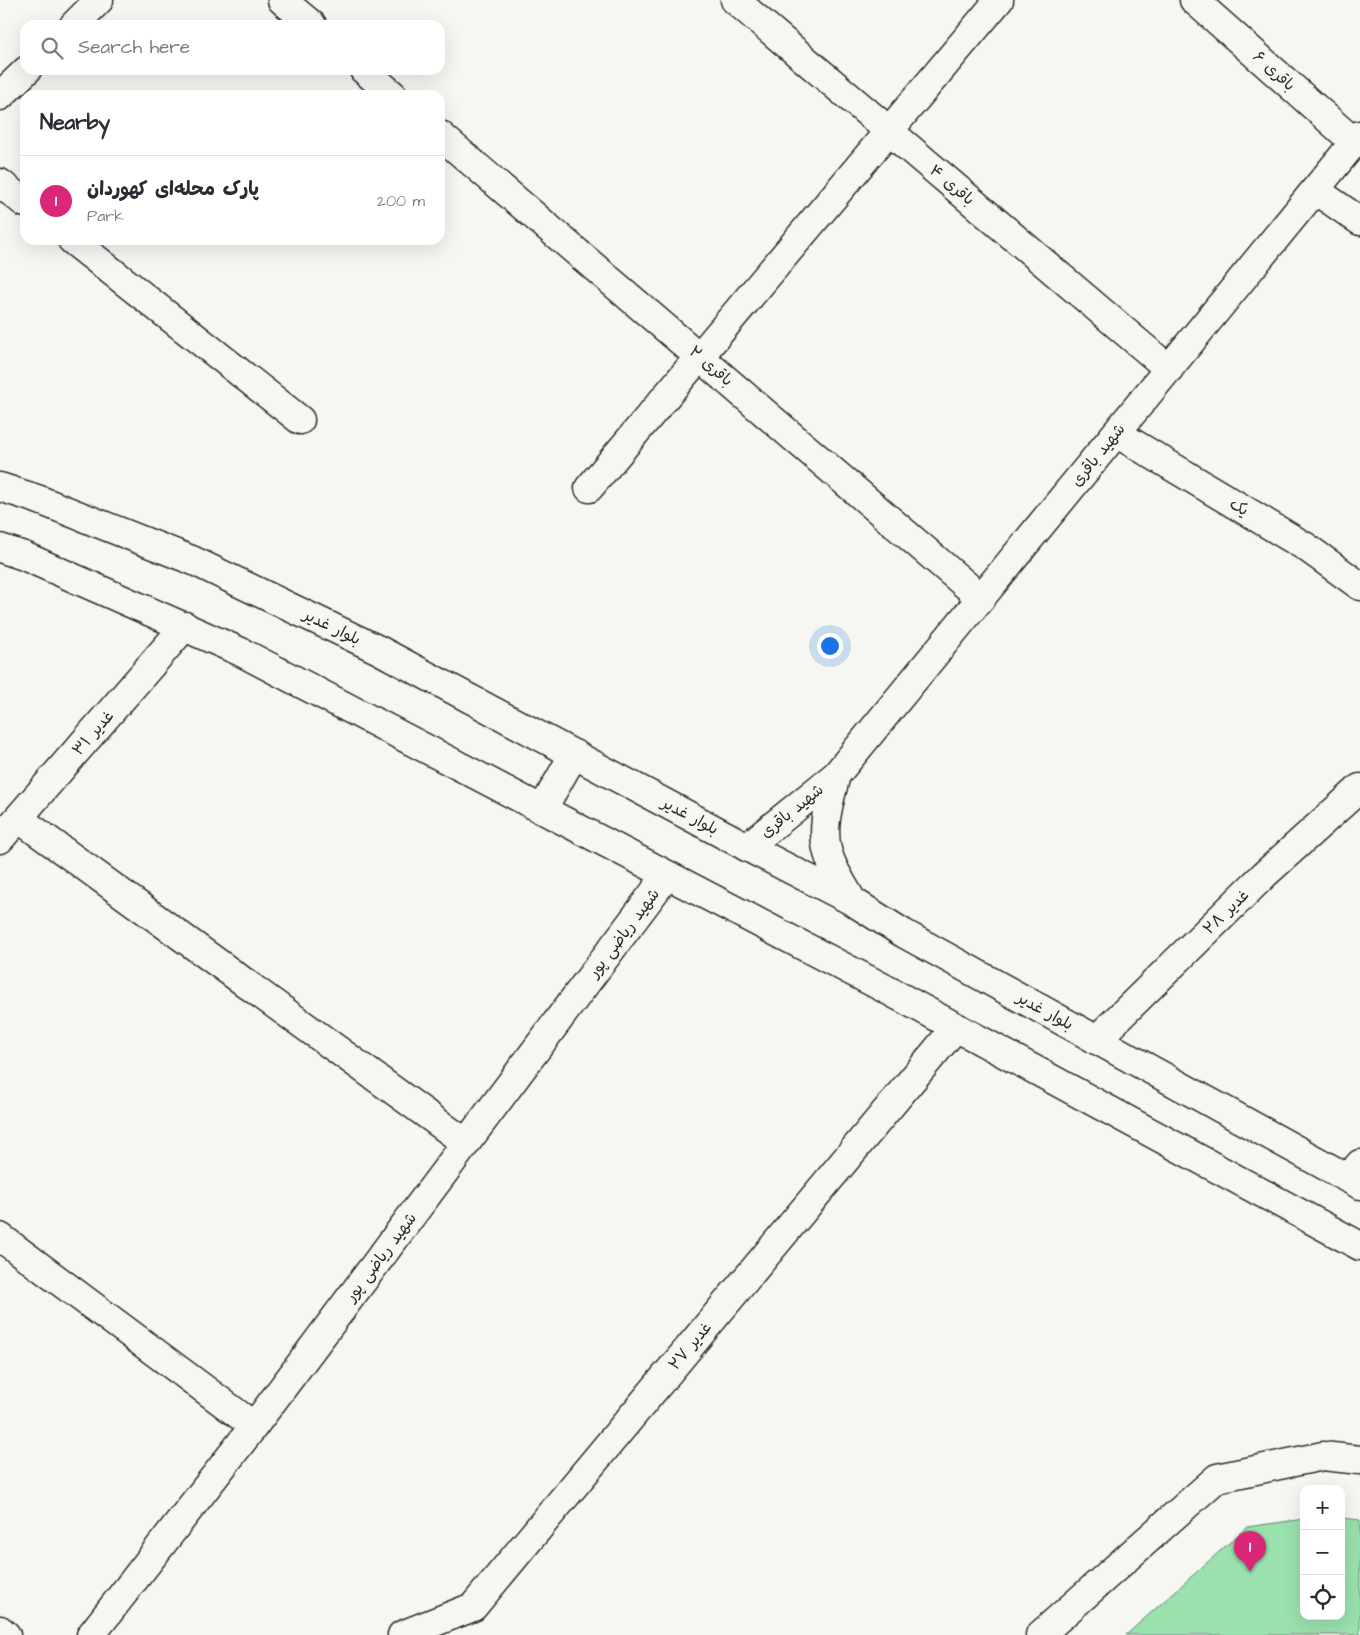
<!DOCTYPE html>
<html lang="en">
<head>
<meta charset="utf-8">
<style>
	body { margin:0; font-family:"Architects Daughter","Playpen Sans Arabic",sans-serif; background:#f2f2f3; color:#2b2b33 }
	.controls { position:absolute; right:15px; bottom:15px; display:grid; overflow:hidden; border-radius:10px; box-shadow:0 5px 20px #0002 }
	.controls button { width:45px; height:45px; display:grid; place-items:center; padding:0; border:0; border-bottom:1px solid #e1e1e2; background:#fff; color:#2b2b33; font:25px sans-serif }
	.you { position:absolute; left:829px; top:645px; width:18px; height:18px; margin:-12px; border:4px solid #fff; border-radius:50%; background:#1a73e8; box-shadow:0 0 0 8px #1a73e833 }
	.badge { display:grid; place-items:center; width:32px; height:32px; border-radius:50%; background:#db2777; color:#fff; font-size:16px; font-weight:700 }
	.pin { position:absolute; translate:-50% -41px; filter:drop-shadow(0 1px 2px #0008) }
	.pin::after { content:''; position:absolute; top:26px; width:18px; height:15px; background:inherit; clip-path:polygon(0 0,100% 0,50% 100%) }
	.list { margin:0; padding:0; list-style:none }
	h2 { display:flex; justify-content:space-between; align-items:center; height:65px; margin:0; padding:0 20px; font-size:21px }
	h2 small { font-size:16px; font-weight:400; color:#7c7c81 }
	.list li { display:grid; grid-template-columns:32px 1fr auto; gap:15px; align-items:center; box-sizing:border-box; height:90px; padding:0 20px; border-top:1px solid #e1e1e2 }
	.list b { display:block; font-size:19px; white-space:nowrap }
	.list p { margin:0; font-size:16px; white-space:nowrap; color:#7c7c81 }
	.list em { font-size:16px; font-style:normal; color:#7c7c81 }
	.icon { flex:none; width:28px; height:28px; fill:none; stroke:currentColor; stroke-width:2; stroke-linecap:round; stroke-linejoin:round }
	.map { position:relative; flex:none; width:1360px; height:1635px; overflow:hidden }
	.search { position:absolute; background:#fff; box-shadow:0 5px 20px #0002; left:20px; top:20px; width:425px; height:55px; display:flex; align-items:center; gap:12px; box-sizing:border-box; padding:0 18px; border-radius:15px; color:#7c7c81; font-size:19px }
	.panel { position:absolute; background:#fff; box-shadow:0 5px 20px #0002; left:20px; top:90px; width:425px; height:155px; border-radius:15px }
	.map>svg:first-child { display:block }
</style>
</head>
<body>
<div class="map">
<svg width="1360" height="1635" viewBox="0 0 1360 1635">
	<rect width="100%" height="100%" fill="#f6f6f2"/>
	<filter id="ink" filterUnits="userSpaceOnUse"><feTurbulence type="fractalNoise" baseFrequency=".02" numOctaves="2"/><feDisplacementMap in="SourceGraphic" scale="10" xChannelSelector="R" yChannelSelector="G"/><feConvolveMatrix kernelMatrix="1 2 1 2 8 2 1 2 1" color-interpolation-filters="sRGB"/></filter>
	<g filter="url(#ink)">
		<path fill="#9ae1ae" stroke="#62866c" d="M1341,1518L1360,1520V1635H1126L1247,1527L1304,1519V1616H1341Z"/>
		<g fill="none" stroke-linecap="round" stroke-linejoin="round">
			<defs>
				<path id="minor" d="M282,0L312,25
					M735,0L1169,369
					M1194,0L1354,142
					M74,25L99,0
					M364,70L393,95
					M0,96L27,70
					M440,135L981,598
					M0,183L25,203
					M1315,190L1360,221
					M72,240L300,420
					M1116,433L1306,547L1360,586
					M589,488L999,0
					M836,775C829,802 819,832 830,859C835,874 845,887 852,901
					M18,818L466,1143
					M0,839L185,626
					M747,847L836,775L1360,135
					M1096,1040L1264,875L1360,788
					M1347,1178L1360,1164
					M0,1237L254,1426
					M0,1630L6,1635
					M91,1635L254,1426L667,875
					M402,1635L473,1607L956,1027
					M1040,1635L1217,1478L1323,1456L1360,1460"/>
				<path id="tertiary" d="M0,487L37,499L194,561L379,650L747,847L852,901L903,933L1360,1185
					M0,548L24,556L241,652L880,986L1360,1246
					M542,810L574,754"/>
			</defs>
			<use href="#minor" stroke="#2b2b2b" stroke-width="31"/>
			<use href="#tertiary" stroke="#2b2b2b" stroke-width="31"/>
			<use href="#minor" stroke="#f6f6f2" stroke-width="28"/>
			<use href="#tertiary" stroke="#f6f6f2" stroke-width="28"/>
		</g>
	</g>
	<g text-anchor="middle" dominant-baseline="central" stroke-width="4" stroke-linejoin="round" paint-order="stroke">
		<g font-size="16" fill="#2b2b2b" stroke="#f6f6f2">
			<text transform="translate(1274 71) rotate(42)">باقری ۶</text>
			<text transform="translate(952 185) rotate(40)">باقری ۴</text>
			<text transform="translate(711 366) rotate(41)">باقری ۲</text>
			<text transform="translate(1098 455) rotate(-51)">شهید باقری</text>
			<text transform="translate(1239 507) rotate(31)">یک</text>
			<text transform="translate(332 627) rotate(26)">بلوار غدیر</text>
			<text transform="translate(93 733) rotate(-49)">غدیر ۳۱</text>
			<text transform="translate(792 811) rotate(-39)">شهید باقری</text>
			<text transform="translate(690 816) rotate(28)">بلوار غدیر</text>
			<text transform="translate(1226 912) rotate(-44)">غدیر ۲۸</text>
			<text transform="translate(624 933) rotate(-53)">شهید ریاضی پور</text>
			<text transform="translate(1045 1011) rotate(29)">بلوار غدیر</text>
			<text transform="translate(381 1257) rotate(-53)">شهید ریاضی پور</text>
			<text transform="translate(690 1346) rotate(-50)">غدیر ۲۷</text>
		</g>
	</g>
</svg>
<div class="controls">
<button>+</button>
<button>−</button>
<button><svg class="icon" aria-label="locate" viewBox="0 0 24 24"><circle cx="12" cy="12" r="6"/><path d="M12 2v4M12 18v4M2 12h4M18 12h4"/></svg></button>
</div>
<div class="you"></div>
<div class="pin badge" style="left:1250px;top:1572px">1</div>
<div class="search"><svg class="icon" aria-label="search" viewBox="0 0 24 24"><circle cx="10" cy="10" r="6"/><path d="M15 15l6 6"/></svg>Search here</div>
<section class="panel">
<h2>Nearby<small></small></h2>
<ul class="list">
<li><span class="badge">1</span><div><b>پارک محله‌ای کهوردان</b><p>Park</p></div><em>200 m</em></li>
</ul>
</section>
</div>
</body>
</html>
